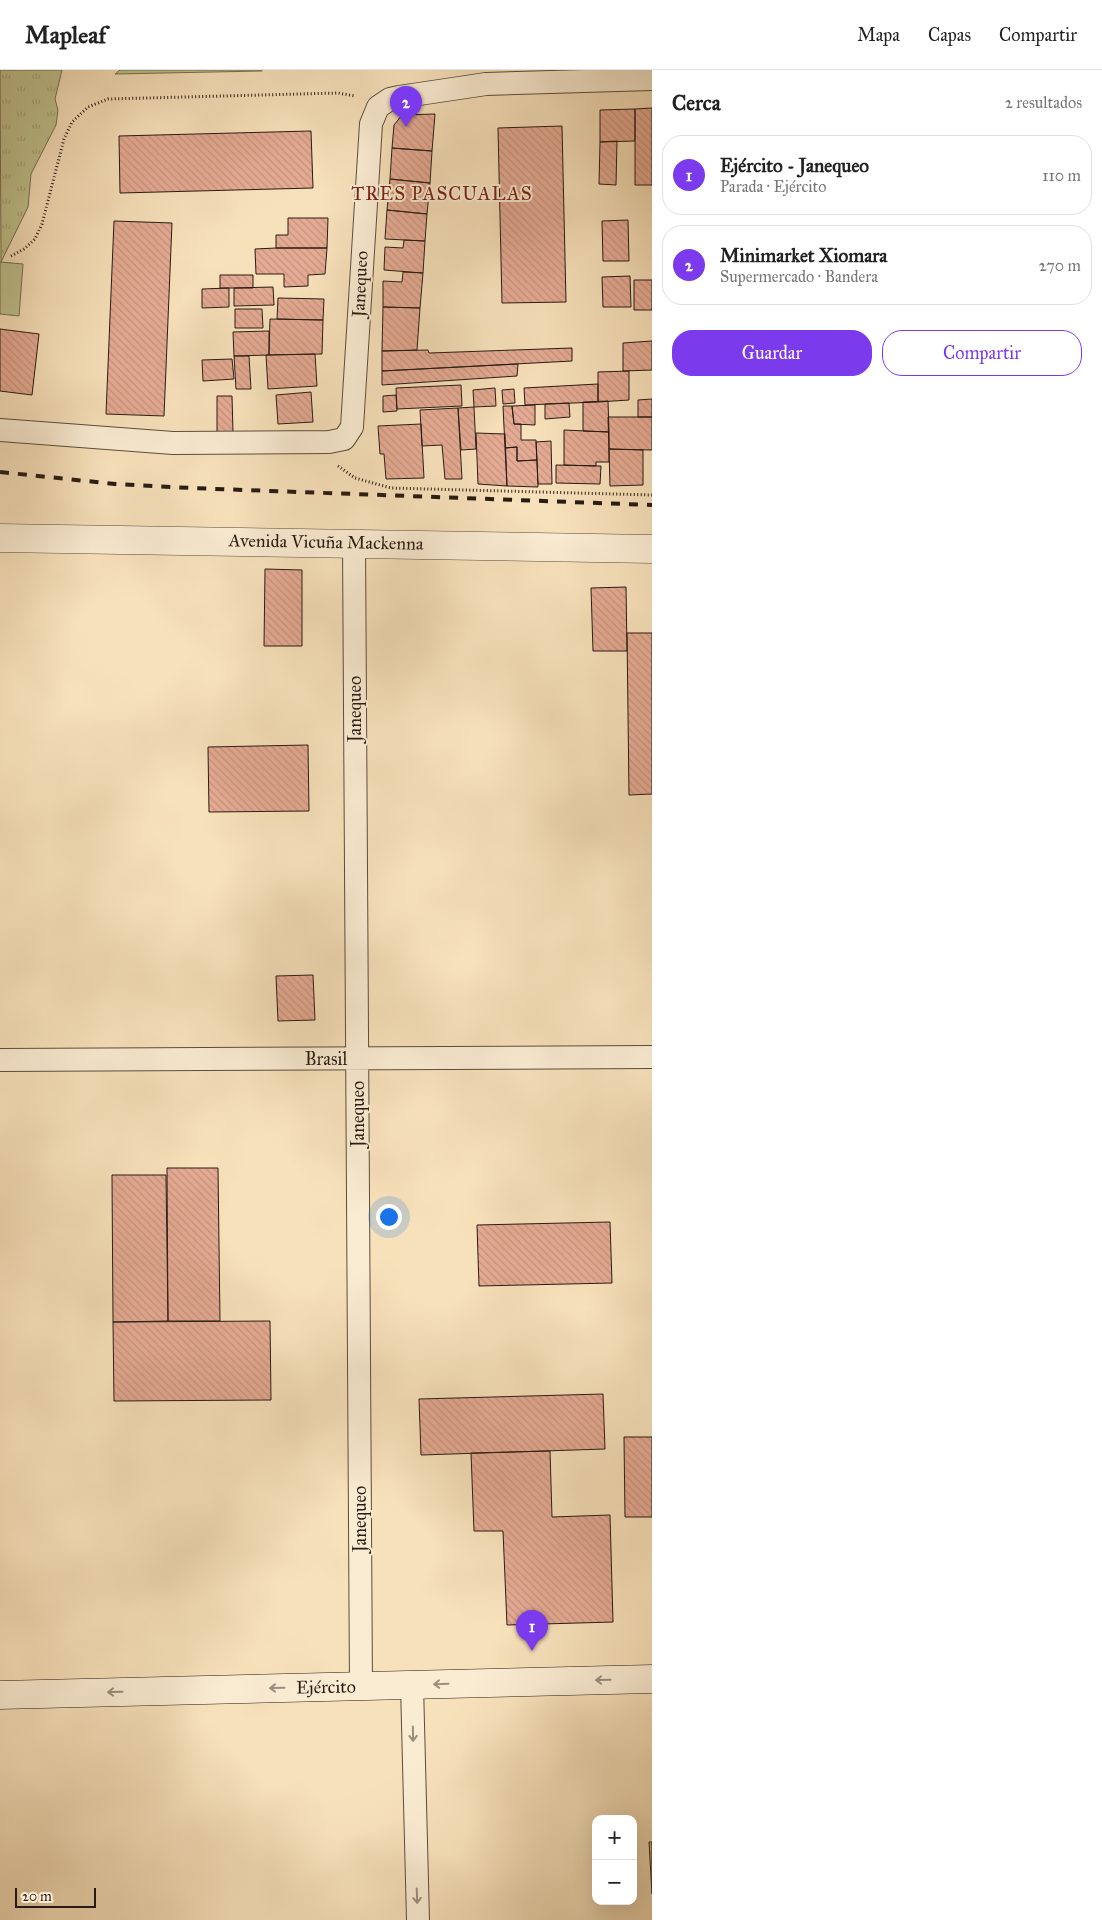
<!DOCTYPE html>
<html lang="es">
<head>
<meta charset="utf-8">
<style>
	body { margin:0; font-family:"IM FELL Great Primer",serif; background:#f2f2f2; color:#222 }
	.controls { position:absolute; right:15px; bottom:15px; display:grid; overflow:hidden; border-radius:10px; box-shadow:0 5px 20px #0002 }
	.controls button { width:45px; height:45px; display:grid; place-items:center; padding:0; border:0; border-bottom:1px solid #e0e0e0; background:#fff; color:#222; font:25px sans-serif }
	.scale { position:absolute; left:15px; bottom:12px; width:81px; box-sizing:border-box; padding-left:5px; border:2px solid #281b13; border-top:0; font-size:14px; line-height:18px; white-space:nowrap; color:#281b13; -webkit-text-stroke:4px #faecd3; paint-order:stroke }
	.you { position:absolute; left:388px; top:1146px; width:18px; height:18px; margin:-12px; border:4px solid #fff; border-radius:50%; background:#1a73e8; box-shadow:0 0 0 8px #1a73e833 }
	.badge { display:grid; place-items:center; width:32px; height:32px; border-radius:50%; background:#7c3aed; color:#fff; font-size:16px; font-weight:700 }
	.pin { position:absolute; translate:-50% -41px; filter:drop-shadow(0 1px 2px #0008) }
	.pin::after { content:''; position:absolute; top:26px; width:18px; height:15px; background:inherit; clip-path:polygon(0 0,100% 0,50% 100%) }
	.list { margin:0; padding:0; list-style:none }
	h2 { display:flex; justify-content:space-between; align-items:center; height:65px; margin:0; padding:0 20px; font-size:21px }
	h2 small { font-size:16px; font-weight:400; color:#767676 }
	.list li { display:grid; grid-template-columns:32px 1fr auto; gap:15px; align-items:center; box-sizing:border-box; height:80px; margin:0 10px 10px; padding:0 10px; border:1px solid #e0e0e0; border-radius:20px }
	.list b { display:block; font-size:19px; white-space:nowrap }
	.list p { margin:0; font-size:16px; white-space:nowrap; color:#767676 }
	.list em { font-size:16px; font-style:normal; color:#767676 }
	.actions { display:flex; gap:10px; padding:15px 20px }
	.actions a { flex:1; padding:11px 0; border:1px solid #7c3aed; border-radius:20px; text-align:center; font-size:18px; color:#7c3aed }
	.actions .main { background:#7c3aed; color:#fff }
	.map { position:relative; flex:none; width:652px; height:1850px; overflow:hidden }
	header { display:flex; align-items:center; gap:30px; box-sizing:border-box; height:70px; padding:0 25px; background:#fff; border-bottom:1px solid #e0e0e0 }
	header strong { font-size:24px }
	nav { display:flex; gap:28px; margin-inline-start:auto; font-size:18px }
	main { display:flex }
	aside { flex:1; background:#fff }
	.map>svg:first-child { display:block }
</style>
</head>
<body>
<header>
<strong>Mapleaf</strong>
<nav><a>Mapa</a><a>Capas</a><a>Compartir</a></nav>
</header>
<main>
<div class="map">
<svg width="652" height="1850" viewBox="0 0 652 1850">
	<defs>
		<pattern id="grass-tufts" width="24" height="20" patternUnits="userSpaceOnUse" patternTransform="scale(1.25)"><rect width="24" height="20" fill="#bfc28e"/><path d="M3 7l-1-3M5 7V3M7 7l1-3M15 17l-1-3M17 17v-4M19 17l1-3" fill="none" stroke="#a4a67a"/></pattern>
		<pattern id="building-back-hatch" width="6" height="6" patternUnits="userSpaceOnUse" patternTransform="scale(1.25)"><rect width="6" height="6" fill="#e6ab94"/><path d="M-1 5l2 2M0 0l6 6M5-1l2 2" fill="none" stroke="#c5937f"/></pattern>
	</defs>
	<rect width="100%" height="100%" fill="#f7e1bb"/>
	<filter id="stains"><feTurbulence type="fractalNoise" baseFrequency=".004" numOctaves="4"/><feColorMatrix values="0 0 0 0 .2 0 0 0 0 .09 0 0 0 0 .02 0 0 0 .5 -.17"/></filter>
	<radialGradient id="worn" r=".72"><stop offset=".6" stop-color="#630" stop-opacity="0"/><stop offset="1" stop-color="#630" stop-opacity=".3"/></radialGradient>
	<path fill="url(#grass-tufts)" stroke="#746e50" d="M0,0H62L55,29L58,40L56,55L31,104L28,137L1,192Z
		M120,0H262V1L115,4Z"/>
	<path fill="#bfc28e" stroke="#746e50" d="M0,192L23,194L19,246L0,244Z"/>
	<path fill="url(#building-back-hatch)" stroke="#281b13" d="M652,38V115H635V39Z
		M635,39V71L600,72V40Z
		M435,44L432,81L392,78L394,55L402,45Z
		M562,56L566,232L502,233L498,58Z
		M311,61L313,118L120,123L119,66Z
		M617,71L616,115L599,114L600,72Z
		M392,78L432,81L430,113L390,109Z
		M390,109L430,113L427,144L387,140Z
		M387,140L427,144L425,171L385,169Z
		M288,148H328L327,178H276V165H288Z
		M628,150L629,191H603L602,151Z
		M114,151L172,153L164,346L106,344Z
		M404,170L425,171L423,203L384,200L385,177L403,178Z
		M276,178H327L325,204L308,205V216L284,217V204H256L255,179Z
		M403,202L423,203L420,238L383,237V211L402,212Z
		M220,205H253V218H220Z
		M630,206L631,237H603L602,207Z
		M634,210H652V240H634Z
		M273,217L274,235L234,236V218Z
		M229,218V237L202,238V219Z
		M278,228L324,229L323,250L277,249Z
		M383,237L420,238L417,280L382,281Z
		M235,239H262L263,258H235Z
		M270,249L323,250L322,284L269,285Z
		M0,259L39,264L32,325L0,321Z
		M269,261V285L234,286L233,262Z
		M652,271V300L623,301V273Z
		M572,278V291L382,301V281L428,280L429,283Z
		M315,284L317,316L268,319L266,285Z
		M234,286H249L251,319H236Z
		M232,289L234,309L203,311L202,290Z
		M518,294L517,306L382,315V301Z
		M629,301V330L598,332V302Z
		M598,314V332L525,335L524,318Z
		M461,315L462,336L397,339L396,318Z
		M495,318L496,336L474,337L473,320Z
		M514,319L515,333L503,334L502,320Z
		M311,322L313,352L278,354L276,325Z
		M396,325L397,341L383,342V326Z
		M217,326H232L233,362L217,363Z
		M652,329V347H638V330Z
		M608,331L609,362L583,361V332Z
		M569,333L570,347L545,349V334Z
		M535,335V355L514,354L512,336Z
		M503,336H512L514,354H521V370H536L537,390L517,391V377L505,378Z
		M474,337L476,379L461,380L458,338Z
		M458,338L462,409H445L442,375L422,376L420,340Z
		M608,347H652V380L609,379Z
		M421,354L424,408L386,409L384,384H380L378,356Z
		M564,360L609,362V392H596V396L564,395Z
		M476,363L505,364L507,416L478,414Z
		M551,371L552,414H538L536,372Z
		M517,377V391L537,390L538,417L507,416L505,378Z
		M609,379L643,380V415L610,416Z
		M556,395L601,396L600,414L556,413Z
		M265,499L302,500V576H264Z
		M626,517L627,581H593L591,518Z
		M627,563H652V724L629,725Z
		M308,675L309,741L209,742L208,677Z
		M313,905L315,950L278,951L276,906Z
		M167,1098H218L220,1251H168Z
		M112,1105H166L168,1251L113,1252Z
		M610,1152L612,1213L479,1216L477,1155Z
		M270,1251L271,1330L114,1331L113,1252Z
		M603,1324L605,1379L421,1385L419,1329Z
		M624,1367H652V1447H625Z
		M550,1381L552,1447L610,1445L613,1552L507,1555L503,1461H474L471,1383Z
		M649,1772H652V1824Z"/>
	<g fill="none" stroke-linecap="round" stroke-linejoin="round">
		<defs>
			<path id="minor" d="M0,360L173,373L329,372L344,369L352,357L371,54L378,37L390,29L399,27L486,14L652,9
				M354,472L361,1617
				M0,990L652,987
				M412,1615L418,1850"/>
			<path id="tertiary" d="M0,468L652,479"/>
			<path id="secondary" d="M0,1625L652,1609"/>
		</defs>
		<use href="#minor" stroke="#5c4c3d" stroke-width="24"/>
		<use href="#tertiary" stroke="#5c4c3d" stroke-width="29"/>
		<use href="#secondary" stroke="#281b13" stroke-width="29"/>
		<path stroke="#281b13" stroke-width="3" stroke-dasharray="1 2.5" stroke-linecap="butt" d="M11,186L24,179L35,169L42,154L64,69L72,52L88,37L108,29L338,23L355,26
			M338,396L355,408L391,418L652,425"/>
		<use href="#minor" stroke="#faecd3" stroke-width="22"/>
		<use href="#tertiary" stroke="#faecd3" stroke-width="28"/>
		<use href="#secondary" stroke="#faecd3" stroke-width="28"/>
		<path stroke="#281b13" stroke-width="4" stroke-dasharray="9 9" stroke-linecap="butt" d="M0,402L115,414L191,418L652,435"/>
	</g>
	<defs><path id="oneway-shaft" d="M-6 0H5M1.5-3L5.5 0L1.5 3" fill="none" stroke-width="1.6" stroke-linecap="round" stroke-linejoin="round" transform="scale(1.25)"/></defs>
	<g stroke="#9c8e7d">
		<use href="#oneway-shaft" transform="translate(603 1610) rotate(179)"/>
		<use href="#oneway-shaft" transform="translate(441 1614) rotate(178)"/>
		<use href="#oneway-shaft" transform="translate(277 1618) rotate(179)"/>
		<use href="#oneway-shaft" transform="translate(115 1622) rotate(179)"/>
		<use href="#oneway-shaft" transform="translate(413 1664) rotate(89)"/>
		<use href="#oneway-shaft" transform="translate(417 1826) rotate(88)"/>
	</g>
	<g text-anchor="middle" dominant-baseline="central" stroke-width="4" stroke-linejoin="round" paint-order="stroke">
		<g font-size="18" fill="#281b13" stroke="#faecd3">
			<text transform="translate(360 214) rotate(-87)">Janequeo</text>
			<text transform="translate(326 472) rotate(1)">Avenida Vicuña Mackenna</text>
			<text transform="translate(355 639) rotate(-90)">Janequeo</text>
			<text x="326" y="989">Brasil</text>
			<text transform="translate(358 1044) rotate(-90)">Janequeo</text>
			<text transform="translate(360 1449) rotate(-90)">Janequeo</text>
			<text transform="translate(326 1617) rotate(-1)">Ejército</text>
		</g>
		<g font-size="19" letter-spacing="1" fill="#7a1f14" stroke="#faecd3">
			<text x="442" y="123">TRES PASCUALAS</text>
		</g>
	</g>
	<rect width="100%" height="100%" filter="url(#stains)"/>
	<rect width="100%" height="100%" fill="url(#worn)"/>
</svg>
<div class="controls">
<button>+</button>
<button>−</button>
</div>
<div class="scale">20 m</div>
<div class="you"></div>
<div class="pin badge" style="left:532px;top:1581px">1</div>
<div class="pin badge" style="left:406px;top:57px">2</div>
</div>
<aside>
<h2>Cerca<small>2 resultados</small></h2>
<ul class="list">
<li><span class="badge">1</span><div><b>Ejército - Janequeo</b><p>Parada · Ejército</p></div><em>110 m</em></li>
<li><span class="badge">2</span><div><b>Minimarket Xiomara</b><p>Supermercado · Bandera</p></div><em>270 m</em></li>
</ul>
<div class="actions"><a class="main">Guardar</a><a>Compartir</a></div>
</aside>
</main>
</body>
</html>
